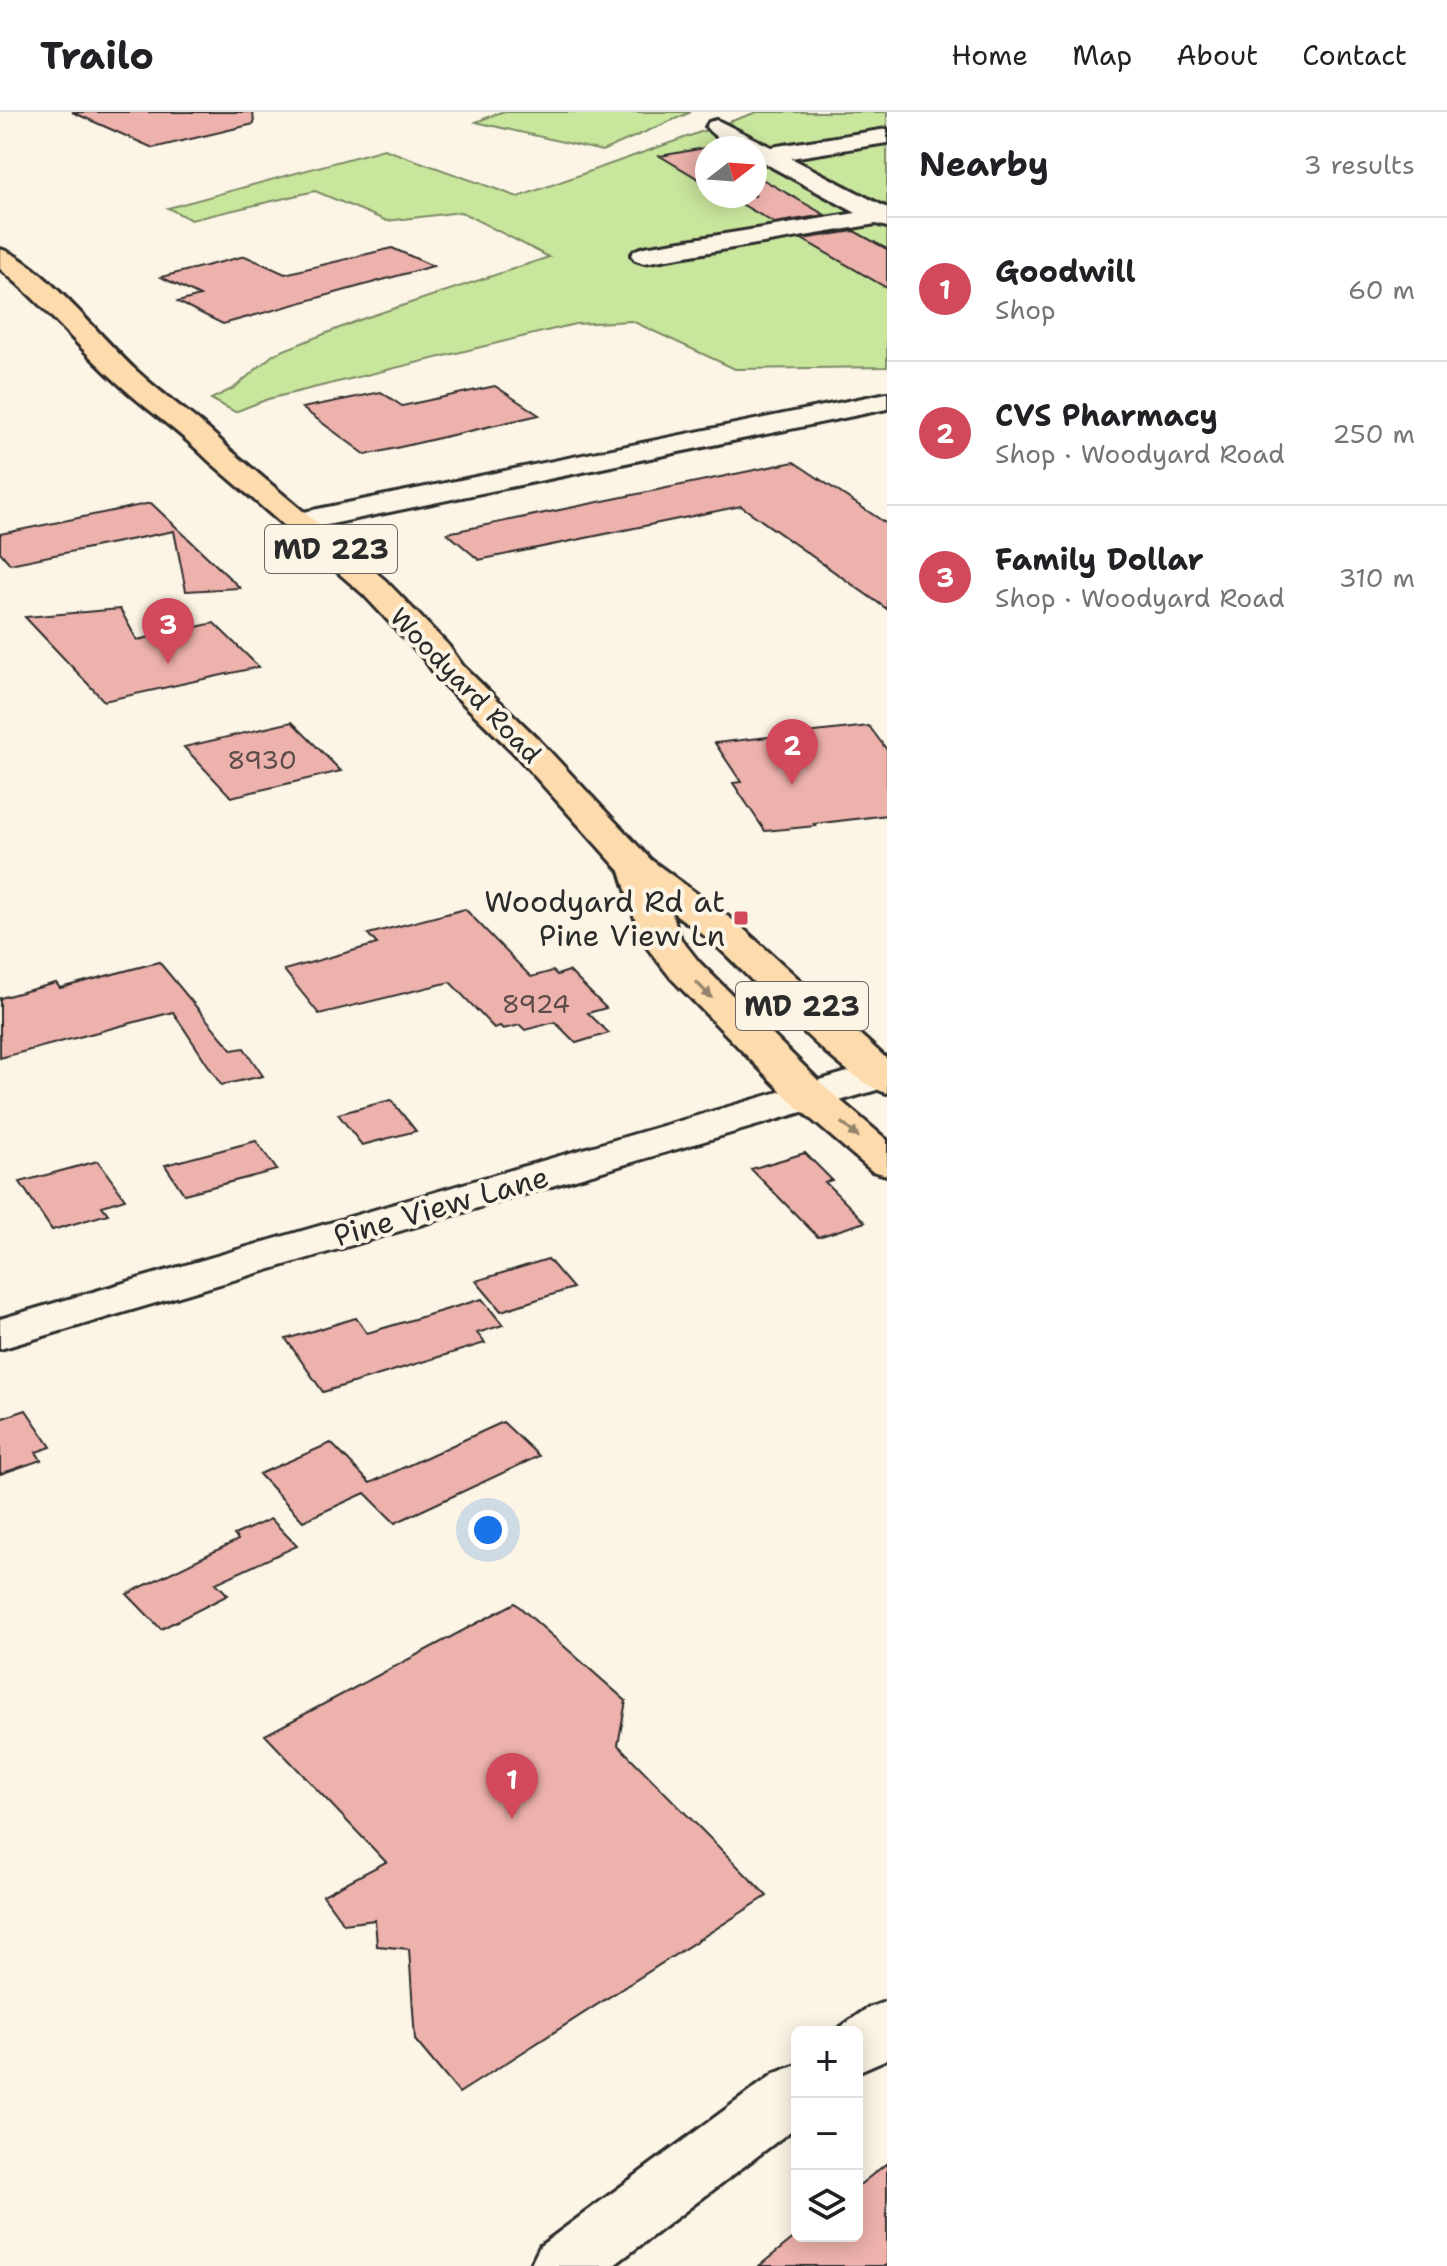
<!DOCTYPE html>
<html lang="en">
<head>
<meta charset="utf-8">
<style>
	body { margin:0; font-family:"Shantell Sans",sans-serif; background:#f6f6f6; color:#202124 }
	.controls { position:absolute; right:24px; bottom:24px; display:grid; overflow:hidden; border-radius:12px; box-shadow:0 4px 20px #0003 }
	.controls button { width:72px; height:72px; display:grid; place-items:center; padding:0; border:0; border-bottom:2px solid #e0e0e0; background:#fff; color:#202124; font:40px sans-serif }
	.compass { position:absolute; left:695px; top:24px; width:72px; height:72px; border-radius:50%; background:#fff; box-shadow:0 4px 20px #0003; rotate:73deg }
	.you { position:absolute; left:488px; top:1418px; width:28px; height:28px; margin:-20px; border:6px solid #fff; border-radius:50%; background:#1a73e8; box-shadow:0 0 0 12px #1a73e833 }
	.badge { display:grid; place-items:center; width:52px; height:52px; border-radius:50%; background:#d1495b; color:#fff; font-size:26px; font-weight:700 }
	.pin { position:absolute; translate:-50% -66px; filter:drop-shadow(0 2px 4px #0008) }
	.pin::after { content:''; position:absolute; top:42px; width:28px; height:24px; background:inherit; clip-path:polygon(0 0,100% 0,50% 100%) }
	.list { margin:0; padding:0; list-style:none }
	h2 { display:flex; justify-content:space-between; align-items:center; height:104px; margin:0; padding:0 32px; font-size:34px }
	h2 small { font-size:26px; font-weight:400; color:#757577 }
	.list li { display:grid; grid-template-columns:52px 1fr auto; gap:24px; align-items:center; box-sizing:border-box; height:144px; padding:0 32px; border-top:2px solid #e0e0e0 }
	.list b { display:block; font-size:30px; white-space:nowrap }
	.list p { margin:0; font-size:26px; white-space:nowrap; color:#757577 }
	.list em { font-size:26px; font-style:normal; color:#757577 }
	.icon { flex:none; width:44px; height:44px; fill:none; stroke:currentColor; stroke-width:2; stroke-linecap:round; stroke-linejoin:round }
	.map { position:relative; flex:none; width:887px; height:2154px; overflow:hidden }
	header { display:flex; align-items:center; gap:48px; box-sizing:border-box; height:112px; padding:0 40px; background:#fff; border-bottom:2px solid #e0e0e0 }
	header strong { font-size:38px }
	nav { display:flex; gap:44px; margin-inline-start:auto; font-size:28px }
	main { display:flex }
	aside { flex:1; background:#fff }
	.map>svg:first-child { display:block }
</style>
</head>
<body>
<header>
<strong>Trailo</strong>
<nav><a>Home</a><a>Map</a><a>About</a><a>Contact</a></nav>
</header>
<main>
<div class="map">
<svg width="887" height="2154" viewBox="0 0 887 2154">
	<rect width="100%" height="100%" fill="#fcf5e5"/>
	<filter id="ink" filterUnits="userSpaceOnUse"><feTurbulence type="fractalNoise" baseFrequency=".0125" numOctaves="2"/><feDisplacementMap in="SourceGraphic" scale="16" xChannelSelector="R" yChannelSelector="G"/><feConvolveMatrix kernelMatrix="1 2 1 2 8 2 1 2 1" color-interpolation-filters="sRGB"/></filter>
	<g filter="url(#ink)">
		<path fill="#c9e69d" stroke="#7a8864" stroke-width="2" fill-rule="evenodd" d="M501,0H691L602,39L476,10Z
			M757,0H887V255L735,257L632,209L575,212L268,287L235,300L211,287L234,276L274,242L362,207L549,145L461,100L387,109L315,79L191,108L168,96L384,37L518,85ZM707,36H755V84H707Z"/>
		<path fill="#edb2ac" stroke="#2b2b2b" stroke-width="2" d="M72,0H253L254,12L153,36Z
			M704,36L707,38V72L660,44Z
			M755,63L825,103L774,111L728,84H755Z
			M854,119L887,137V176L802,127Z
			M392,136L433,154L223,212L178,190L200,184L161,165L245,144L285,162Z
			M495,274L539,303L366,343L302,296L381,280L402,294Z
			M794,350L887,412V497L741,394L479,448L447,421Z
			M151,391L240,476L186,479L174,419L10,452L0,440V422Z
			M120,497L137,528L214,511L259,555L104,589L25,505Z
			M292,610L341,659L231,685L184,635Z
			M869,614L887,638V703L814,712L816,714L765,719L733,671L741,670L715,631Z
			M465,797L531,865L553,859L557,863L569,859L606,896L588,901L609,921L576,931L555,910L525,918L520,913L503,917L500,914L494,916L450,870L319,902L284,858L377,832L368,822Z
			M159,850L232,938L244,936L263,964L221,973L173,900L0,946V886L56,871L60,876Z
			M391,988L416,1019L362,1033L338,1002Z
			M256,1029L277,1058L184,1082L165,1053Z
			M805,1041L832,1068L825,1070L865,1110L818,1125L751,1057Z
			M98,1049L125,1087L102,1094L108,1102L52,1118L20,1070Z
			M548,1147L573,1176L501,1199L476,1169Z
			M482,1187L503,1213L477,1221L485,1231L323,1280L286,1227L356,1206L367,1221Z
			M26,1298L51,1335L36,1340L41,1348L0,1362V1307Z
			M503,1310L539,1344L395,1411L365,1381L303,1409L259,1362L331,1331L370,1371Z
			M271,1407L297,1434L216,1471L228,1483L161,1517L127,1482L238,1428L234,1423Z
			M515,1491L626,1589L618,1633L767,1784L459,1981L415,1928L409,1837L377,1834L375,1808L344,1812L323,1783L386,1750L265,1623Z
			M887,2051V2154H759L796,2124H857V2075Z"/>
		<g fill="none" stroke-linecap="round" stroke-linejoin="round">
			<defs>
				<path id="minor" d="M717,8L771,35L887,17V31L791,46L887,96V115L876,112L644,151L635,148L631,143L635,138L644,135L856,101L759,48L755,45V36C737,36 717,29 706,15L709,10Z
					M887,281V297L298,419L287,416L283,410L287,404L298,401Z
					M882,950L887,952V975L0,1237V1207Z
					M887,1889V1947L857,1960V1920H834L866,1897Z
					M797,1953V2014L613,2154H530L540,2134L775,1961Z"/>
				<path id="major" d="M0,137C39,147 106,232 139,261C168,288 202,308 229,337L385,468L448,533L463,554L538,627L651,748L738,812L887,947V981C841,969 752,864 711,829C698,818 684,809 671,799L681,827L699,850L827,977L887,1028V1063L872,1059L797,995L671,866L642,829L620,759L514,641L439,568L424,547L363,482L209,349C181,320 149,300 120,273C78,236 44,192 0,157Z"/>
			</defs>
			<use href="#minor" stroke="#2b2b2b" stroke-width="6"/>
			<use href="#major" stroke="#2b2b2b" stroke-width="6"/>
			<use href="#minor" fill="#fcf5e5" fill-rule="evenodd"/>
			<use href="#major" fill="#fedbac" fill-rule="evenodd"/>
		</g>
		<defs><path id="oneway-solid" d="M-6-.8H1V-3.2L6.5 0L1 3.2V.8H-6Z" transform="scale(2)"/></defs>
		<g fill="#94836c">
			<use href="#oneway-solid" transform="translate(704 878) rotate(46)"/>
			<use href="#oneway-solid" transform="translate(850 1018) rotate(40)"/>
		</g>
	</g>
	<rect fill="#d1495b" stroke="#fcf5e5" stroke-width="3" x="733" y="798" width="16" height="16" rx="4"/>
	<g text-anchor="middle" dominant-baseline="central" stroke-width="8" stroke-linejoin="round" paint-order="stroke">
		<g font-size="26" fill="#2b2b2b" stroke="#fcf5e5">
			<text transform="translate(466 573) rotate(46)">Woodyard Road</text>
		</g>
		<g font-size="26" fill="#5c4d4b">
			<text x="262" y="647">8930</text>
			<text x="536" y="891">8924</text>
		</g>
		<g fill="#fcf5e5" stroke="#6a6863" stroke-width="2">
			<rect x="265" y="413" width="132" height="48" rx="6"/>
			<rect x="736" y="870" width="132" height="48" rx="6"/>
		</g>
		<g font-size="28" font-weight="bold" fill="#2b2b2b">
			<text x="331" y="437">MD 223</text>
			<text x="802" y="894">MD 223</text>
		</g>
		<g font-size="30" fill="#2b2b2b" stroke="#fcf5e5" text-anchor="end">
			<text x="725" y="789">Woodyard Rd at<tspan x="725" dy="34">Pine View Ln</tspan></text>
		</g>
		<g font-size="30" fill="#2b2b2b" stroke="#fcf5e5">
			<text transform="translate(441 1094) rotate(-16)">Pine View Lane</text>
		</g>
	</g>
</svg>
<div class="controls">
<button>+</button>
<button>−</button>
<button><svg class="icon" aria-label="layers" viewBox="0 0 24 24"><path d="M12 4l9 5-9 5-9-5zM3 14l9 5 9-5"/></svg></button>
</div>
<svg class="compass" viewBox="-18 -18 36 36"><path d="M0-13l5 13h-10z" fill="#e53935"/><path d="M0 13l5-13h-10z" fill="#757577"/></svg>
<div class="you"></div>
<div class="pin badge" style="left:512px;top:1707px">1</div>
<div class="pin badge" style="left:792px;top:673px">2</div>
<div class="pin badge" style="left:168px;top:552px">3</div>
</div>
<aside>
<h2>Nearby<small>3 results</small></h2>
<ul class="list">
<li><span class="badge">1</span><div><b>Goodwill</b><p>Shop</p></div><em>60 m</em></li>
<li><span class="badge">2</span><div><b>CVS Pharmacy</b><p>Shop · Woodyard Road</p></div><em>250 m</em></li>
<li><span class="badge">3</span><div><b>Family Dollar</b><p>Shop · Woodyard Road</p></div><em>310 m</em></li>
</ul>
</aside>
</main>
</body>
</html>
